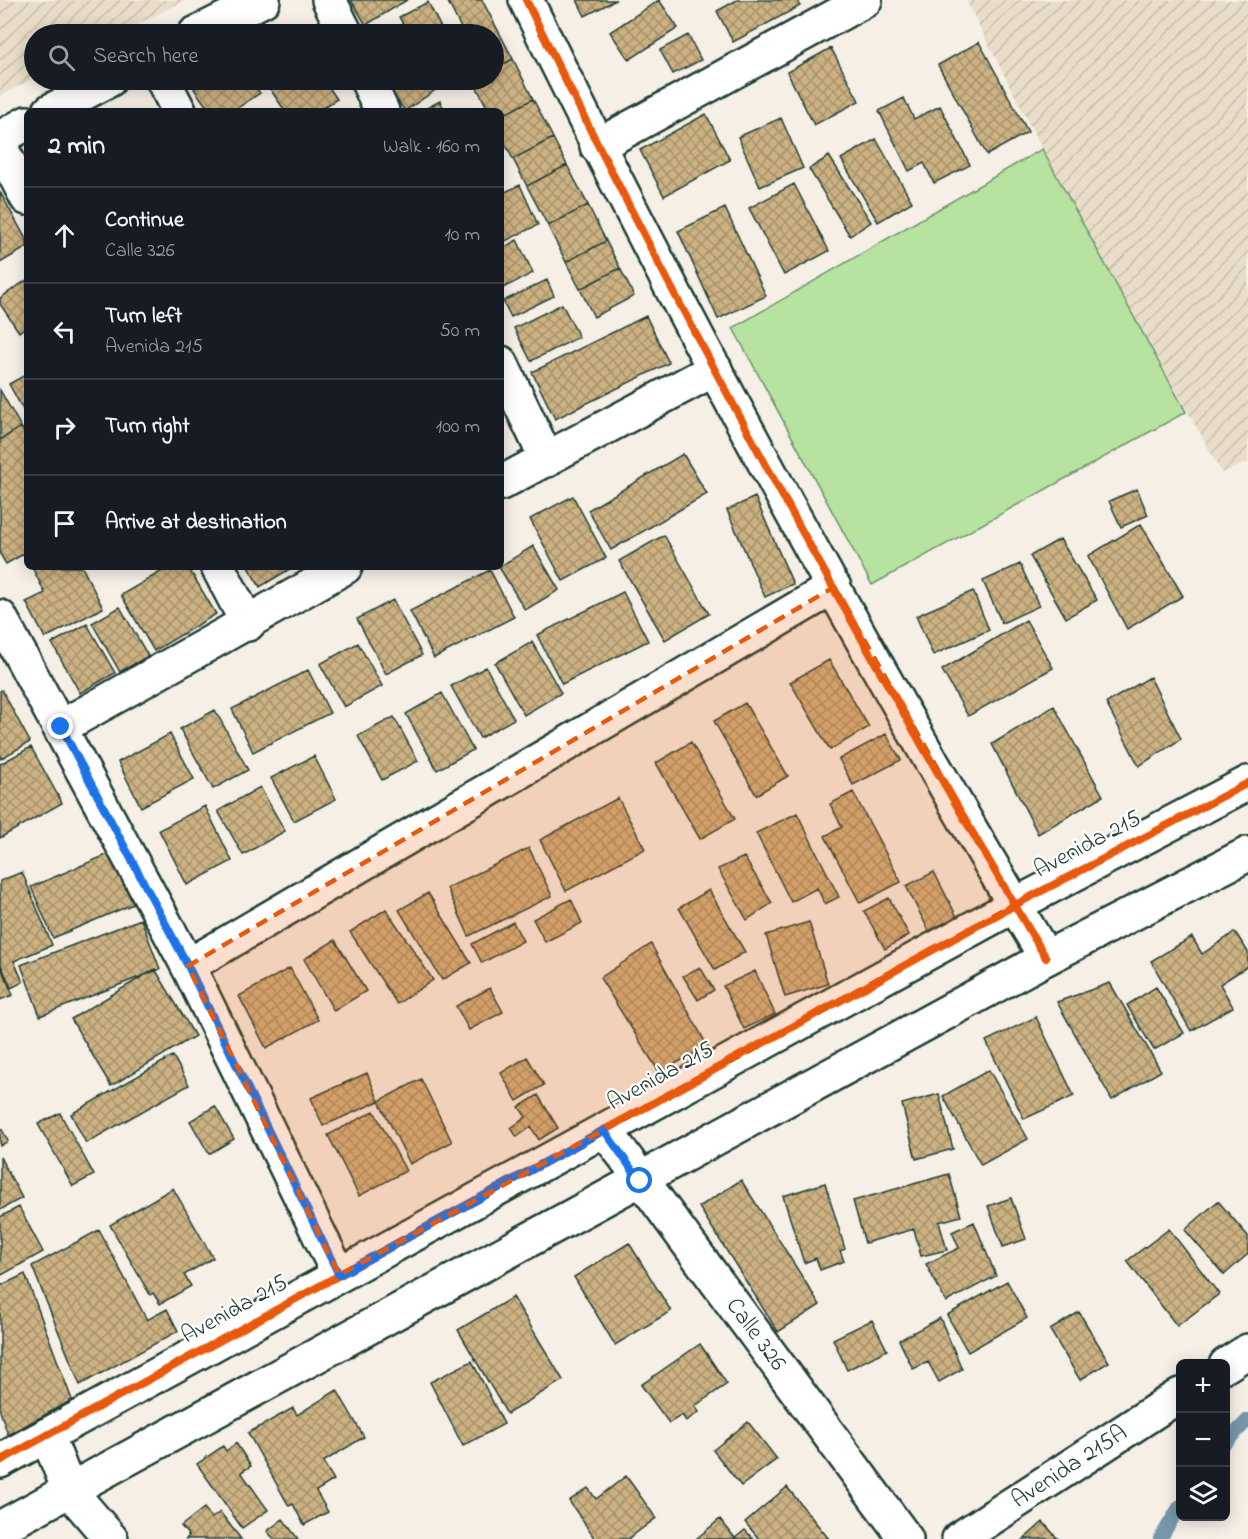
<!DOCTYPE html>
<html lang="en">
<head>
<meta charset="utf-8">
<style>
	body { margin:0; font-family:"Indie Flower",sans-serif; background:#20242c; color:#f1f3f6 }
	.controls { position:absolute; right:18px; bottom:18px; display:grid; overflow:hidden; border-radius:9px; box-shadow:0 3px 15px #0003 }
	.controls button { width:54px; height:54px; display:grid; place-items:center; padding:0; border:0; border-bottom:2px solid #363941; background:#171b24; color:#f1f3f6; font:30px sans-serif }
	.stop { position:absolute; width:18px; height:18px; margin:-14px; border:4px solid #1a73e8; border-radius:50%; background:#fff }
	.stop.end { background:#1a73e8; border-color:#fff; box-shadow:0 2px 6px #0008 }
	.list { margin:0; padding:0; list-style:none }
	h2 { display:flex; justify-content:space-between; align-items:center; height:78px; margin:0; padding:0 24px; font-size:26px }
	h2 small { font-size:20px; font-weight:400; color:#9ea1a6 }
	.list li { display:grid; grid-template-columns:39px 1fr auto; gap:18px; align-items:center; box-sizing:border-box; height:96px; padding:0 24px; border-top:2px solid #363941 }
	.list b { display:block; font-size:22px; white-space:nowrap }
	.list p { margin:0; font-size:20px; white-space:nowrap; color:#9ea1a6 }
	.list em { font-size:20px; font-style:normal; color:#9ea1a6 }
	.icon { flex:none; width:33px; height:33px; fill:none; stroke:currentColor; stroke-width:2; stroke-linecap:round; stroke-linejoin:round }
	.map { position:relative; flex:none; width:1248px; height:1539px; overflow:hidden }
	.search { position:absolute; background:#171b24; box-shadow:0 3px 15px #0003; left:24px; top:24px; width:480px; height:66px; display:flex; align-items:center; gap:15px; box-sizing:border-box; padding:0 21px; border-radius:33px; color:#9ea1a6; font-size:22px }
	.panel { position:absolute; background:#171b24; box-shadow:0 3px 15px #0003; left:24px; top:108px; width:480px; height:462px; border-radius:9px }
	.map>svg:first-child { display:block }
</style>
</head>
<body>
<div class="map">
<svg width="1248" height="1539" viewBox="0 0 1248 1539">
	<defs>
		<pattern id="industrial-furrows" width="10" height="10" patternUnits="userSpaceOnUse" patternTransform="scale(1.5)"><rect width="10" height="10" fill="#e9dcc8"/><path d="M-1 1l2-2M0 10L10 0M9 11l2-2" fill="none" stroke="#c7beac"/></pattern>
		<pattern id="building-cross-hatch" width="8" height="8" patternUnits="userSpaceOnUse" patternTransform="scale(1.5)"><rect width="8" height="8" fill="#ccb182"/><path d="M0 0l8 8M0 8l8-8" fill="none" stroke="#a5916b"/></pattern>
	</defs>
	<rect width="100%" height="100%" fill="#f5efe6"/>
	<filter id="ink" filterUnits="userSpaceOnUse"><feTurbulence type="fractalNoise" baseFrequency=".0167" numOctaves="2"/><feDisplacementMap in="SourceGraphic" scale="12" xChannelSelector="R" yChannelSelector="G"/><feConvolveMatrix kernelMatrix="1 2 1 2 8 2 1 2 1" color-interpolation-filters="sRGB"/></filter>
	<g filter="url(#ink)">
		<path fill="url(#industrial-furrows)" d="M0,0H185L118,34H34V78L0,96Z
			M966,0H1248V462L1222,473L1042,149Z"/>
		<path fill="#b7e29f" stroke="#6b906a" stroke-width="1.5" d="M1042,149L1186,412L872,585L733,328Z"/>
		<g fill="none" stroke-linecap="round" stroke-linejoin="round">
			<path stroke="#7497a9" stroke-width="14" d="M1226,1442L1248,1420
				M1160,1539L1180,1506"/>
		</g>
		<path fill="url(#building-cross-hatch)" stroke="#1f3d34" stroke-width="1.5" d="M351,0H407L366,25Z
			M447,0H482L513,59L494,69V34H464Z
			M577,0H616L585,16Z
			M659,0L678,28L629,60L610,32Z
			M737,0H797L800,6L733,42L717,11Z
			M428,2L443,32L439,34H409L399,17Z
			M688,35L701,60L673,74L660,50Z
			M979,42L1028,132L987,155L938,65Z
			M831,48L859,101L814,125L787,72Z
			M513,59L533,99L501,116V111H489L473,80H494V69Z
			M207,80H250L260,93L233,111H210L194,89Z
			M264,80H324L337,99L318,111H285Z
			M390,80H450L405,111L385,83Z
			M904,98L914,119L940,106L970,165L934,183L924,163L909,171L879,111Z
			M533,99L553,138L513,159L501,135V116Z
			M440,101L445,111H421Z
			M706,114L730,160L664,196L640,150Z
			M781,118L803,168L760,187L738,137Z
			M553,138L567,165L527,186L513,159Z
			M876,139L912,202L878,222L841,159Z
			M829,156L871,222L850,236L809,169Z
			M567,165L588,205L548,226L527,186Z
			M794,184L829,251L784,275L749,208Z
			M520,185L538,225L501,243V194Z
			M0,192L27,241V247L0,263Z
			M588,205L606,241L566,262L548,226Z
			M725,208L766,296L718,319L678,231Z
			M517,240L533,273L501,289V249Z
			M606,241L620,268L580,289L566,262Z
			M620,268L634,296L594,317L580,289Z
			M27,280V326L19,332L0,304V298Z
			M547,280L554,296L511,317L503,301Z
			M562,304L579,337L531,361L514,328Z
			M646,316L669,363L555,419L532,372Z
			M27,374V415H26L9,384Z
			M0,390L21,427L0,440Z
			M21,427L27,437V552L6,564L0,554V440Z
			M683,454L707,494L611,550L588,510Z
			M1137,489L1148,515L1121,527L1109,501Z
			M573,496L606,558L563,581L530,519Z
			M755,497L793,584L765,597L727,510Z
			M1141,524L1183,596L1127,629L1088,556Z
			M664,535L709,614L665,640L619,561Z
			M1060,539L1097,600L1066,618L1030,556Z
			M533,546L559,590L525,610L499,567Z
			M1020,564L1039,606L1002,623L983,581Z
			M32,567H82L103,608L45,638L26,602L45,593Z
			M169,567H188L216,614L154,651L121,595Z
			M248,567H293L260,587Z
			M490,570L514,617L434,658L410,611Z
			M973,591L989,630L933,655L916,616Z
			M623,592L648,641L562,684L537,635Z
			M393,600L422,655L386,674L357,619Z
			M120,607L148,656L120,672L92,623Z
			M1026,620L1053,668L968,716L942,670Z
			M87,624L115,673L80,693L52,643Z
			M532,642L561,693L524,715L495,663Z
			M358,643L382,686L344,707L320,664Z
			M829,660L869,727L830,750L790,682Z
			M486,667L514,719L480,738L451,686Z
			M308,670L330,713L253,752L232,709Z
			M1150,677L1181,739L1139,766L1106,703Z
			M2,690L30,742L0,759V691Z
			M442,693L473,750L437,770L406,714Z
			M745,703L788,776L756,795L714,721Z
			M1054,706L1103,796L1038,834L992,744Z
			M215,710L248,770L213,789L180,729Z
			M394,717L418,761L382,780L358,736Z
			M170,734L194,779L141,807L118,762Z
			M886,734L901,760L853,785L839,759Z
			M691,742L735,819L700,839L656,763Z
			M31,747L62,803L0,838V764Z
			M314,756L336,799L294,821L271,778Z
			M260,787L285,831L243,855L218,811Z
			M853,792L901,882L860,903L825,836L842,827L830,804Z
			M618,798L645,849L566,891L540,840Z
			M205,806L232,861L187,885L159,830Z
			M797,813L839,897L825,904L817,888L791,902L756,833Z
			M529,848L552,896L469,936L447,888Z
			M111,853L133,904L53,938L31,887Z
			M744,857L772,903L747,920L718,869Z
			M22,872L52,945L14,961L23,982L11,988L0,962V881Z
			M934,872L957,917L929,931L906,886Z
			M709,890L745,952L715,970L679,908Z
			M428,893L471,963L442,980L399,910Z
			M889,898L909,935L885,949L864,911Z
			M571,899L582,923L545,942L533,919Z
			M386,909L433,980L397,1004L350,932Z
			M141,919L160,969L40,1016L21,965Z
			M513,922L523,941L482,963L472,944Z
			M809,922L828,984L785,997L766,935Z
			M1235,932L1248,952V966L1220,984L1233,1007L1191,1031L1151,961L1192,937L1202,954Z
			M335,940L366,991L334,1011L304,959Z
			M651,944L708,1047L659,1072L600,978Z
			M0,965L13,995L0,1000Z
			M700,967L714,990L698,1000L683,976Z
			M290,968L318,1020L266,1048L239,996Z
			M155,969L195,1036L111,1086L71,1019Z
			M755,971L775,1014L744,1029L723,986Z
			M1110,983L1161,1071L1112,1100L1057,1002Z
			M1156,987L1184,1033L1154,1050L1127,1005Z
			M490,988L503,1012L469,1030L456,1006Z
			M1036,1017L1074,1096L1024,1119L986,1041Z
			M173,1056L189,1085L86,1143L71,1114Z
			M527,1057L544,1085L517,1101L501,1073Z
			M989,1070L1028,1139L981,1165L943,1096Z
			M367,1073L379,1101L323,1126L311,1098Z
			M421,1079L452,1142L410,1164L379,1101Z
			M939,1094L953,1149L916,1159L902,1104Z
			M538,1095L558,1128L539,1140L531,1127L517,1137L511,1128L526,1117L519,1107Z
			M215,1106L234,1139L209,1154L190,1121Z
			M374,1111L406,1171L359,1196L328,1135Z
			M60,1113L94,1175L73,1186L38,1124Z
			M0,1126L8,1141L0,1146Z
			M0,1157L22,1198L0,1210Z
			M949,1174L961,1216L939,1222L947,1250L921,1256L914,1229L865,1243L853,1201Z
			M741,1180L820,1305L778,1332L699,1207Z
			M825,1183L845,1249L840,1251L844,1261L820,1270L816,1258L804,1263L783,1196Z
			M173,1188L213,1258L184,1275L191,1286L160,1304L153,1293L150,1295L110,1225Z
			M1011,1198L1026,1239L1003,1247L988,1206Z
			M1218,1201L1248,1236V1254L1224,1275L1185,1230Z
			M19,1207L43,1252L0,1276V1217Z
			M974,1222L996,1276L946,1302L926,1264L959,1248L952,1232Z
			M1169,1229L1219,1294L1177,1326L1127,1261Z
			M99,1230L147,1320L167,1309L178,1331L80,1385L32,1266Z
			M629,1243L671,1311L615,1345L574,1277Z
			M25,1274L72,1400L8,1435L0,1411V1286Z
			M1007,1281L1027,1318L968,1352L947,1315Z
			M513,1297L563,1380L507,1414L458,1330Z
			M1079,1312L1109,1362L1080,1380L1050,1330Z
			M940,1318L962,1369L939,1382L928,1362L913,1369L899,1340Z
			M872,1320L887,1350L847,1370L833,1339Z
			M700,1344L727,1384L695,1406L699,1412L686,1421L682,1415L669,1423L641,1385Z
			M472,1361L504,1424L463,1446L430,1382Z
			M337,1390L364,1437L323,1462L334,1480L316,1491L328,1512L304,1525L293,1504L289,1506L248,1433L293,1408L297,1415Z
			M748,1422L777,1459L741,1486L713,1450Z
			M236,1443L251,1466L241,1472L268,1510L242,1528L197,1464L223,1446L226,1451Z
			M626,1476L656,1518L628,1539H595L569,1501L588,1488L596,1499Z
			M787,1487L829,1539H759L745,1522Z
			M204,1508L212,1518L220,1512L241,1539H186L189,1536L181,1526Z
			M283,1519L298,1539H274L267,1531Z
			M720,1519L735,1538L745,1530L753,1539H696Z
			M1043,1522L1058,1539H1024Z"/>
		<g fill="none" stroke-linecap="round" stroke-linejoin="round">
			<defs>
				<g id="minor">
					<path d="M329,0L346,34"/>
					<path d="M526,0C685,326 861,646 1046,958"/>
					<path d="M195,34L263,0"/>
					<path d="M163,80L179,111"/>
					<path d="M367,80L382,111"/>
					<path d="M50,111L109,80"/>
					<path d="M0,138L27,123"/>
					<path d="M0,146L27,198"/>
					<path d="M597,146L865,0"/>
					<path d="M501,363L547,460"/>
					<path d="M501,483L715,369"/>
					<path d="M218,567L248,624"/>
					<path d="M0,617L188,966L339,1275"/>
					<path d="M61,727L345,567"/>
					<path d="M188,966L834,587"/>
					<path id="s1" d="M605,1130L906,1539"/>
					<path d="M1226,1365L1248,1351"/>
					<path d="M47,1435L69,1490L111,1539"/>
					<path id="s2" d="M959,1539L1180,1395"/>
				</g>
				<path id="tertiary" d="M0,1461L1015,905L1248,783
					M0,1528L1046,958L1248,854"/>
			</defs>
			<use href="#minor" stroke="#1f3d34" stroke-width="38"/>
			<use href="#tertiary" stroke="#1f3d34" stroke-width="38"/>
			<use href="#minor" stroke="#fff" stroke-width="33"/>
			<use href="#tertiary" stroke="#fff" stroke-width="33"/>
			<defs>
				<path id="cycleway" d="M526,0C685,326 861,646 1046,958
					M0,1461L1015,905L1248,783"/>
			</defs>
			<use href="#cycleway" stroke="#fff" stroke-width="11"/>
			<use href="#cycleway" stroke="#e8590c" stroke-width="8"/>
		</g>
	</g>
	<g fill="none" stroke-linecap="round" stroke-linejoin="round" filter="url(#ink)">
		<path stroke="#1a73e8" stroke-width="8" d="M61,727L188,966L339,1275L604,1130L640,1181"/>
	</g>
	<path fill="#e8590c" fill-opacity="0.2" stroke="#e8590c" stroke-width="4.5" stroke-dasharray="12 8" stroke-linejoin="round" d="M834,587L1015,905L339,1275L188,966Z"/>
	<g text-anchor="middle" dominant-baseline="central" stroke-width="4.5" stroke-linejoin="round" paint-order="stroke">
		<g font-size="24" fill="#1f3d34" stroke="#fff">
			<text transform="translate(1088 845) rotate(-28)">Avenida 215</text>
			<text transform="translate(661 1077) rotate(-29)">Avenida 215</text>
			<text transform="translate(235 1310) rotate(-29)">Avenida 215</text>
			<text stroke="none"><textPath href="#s1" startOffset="254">Calle 326</textPath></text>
			<text stroke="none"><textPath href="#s2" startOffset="132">Avenida 215A</textPath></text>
		</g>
	</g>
</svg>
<div class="controls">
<button>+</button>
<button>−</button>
<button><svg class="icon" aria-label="layers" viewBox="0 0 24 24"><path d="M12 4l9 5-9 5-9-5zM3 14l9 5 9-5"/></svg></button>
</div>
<div class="stop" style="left:640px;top:1181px"></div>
<div class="stop end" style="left:61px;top:727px"></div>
<div class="search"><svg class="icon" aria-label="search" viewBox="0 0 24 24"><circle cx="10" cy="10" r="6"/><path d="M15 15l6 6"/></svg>Search here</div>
<section class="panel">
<h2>2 min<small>Walk · 160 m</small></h2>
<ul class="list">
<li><svg class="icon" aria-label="ahead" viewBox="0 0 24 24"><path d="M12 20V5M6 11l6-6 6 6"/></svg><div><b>Continue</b><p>Calle 326</p></div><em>10 m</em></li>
<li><svg class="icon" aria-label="left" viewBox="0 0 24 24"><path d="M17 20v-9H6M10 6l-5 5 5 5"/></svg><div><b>Turn left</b><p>Avenida 215</p></div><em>50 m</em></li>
<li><svg class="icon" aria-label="right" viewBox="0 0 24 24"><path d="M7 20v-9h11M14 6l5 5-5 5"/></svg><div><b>Turn right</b></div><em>100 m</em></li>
<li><svg class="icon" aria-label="arrive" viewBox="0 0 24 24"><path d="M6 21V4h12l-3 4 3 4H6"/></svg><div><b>Arrive at destination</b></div></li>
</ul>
</section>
</div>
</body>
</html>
